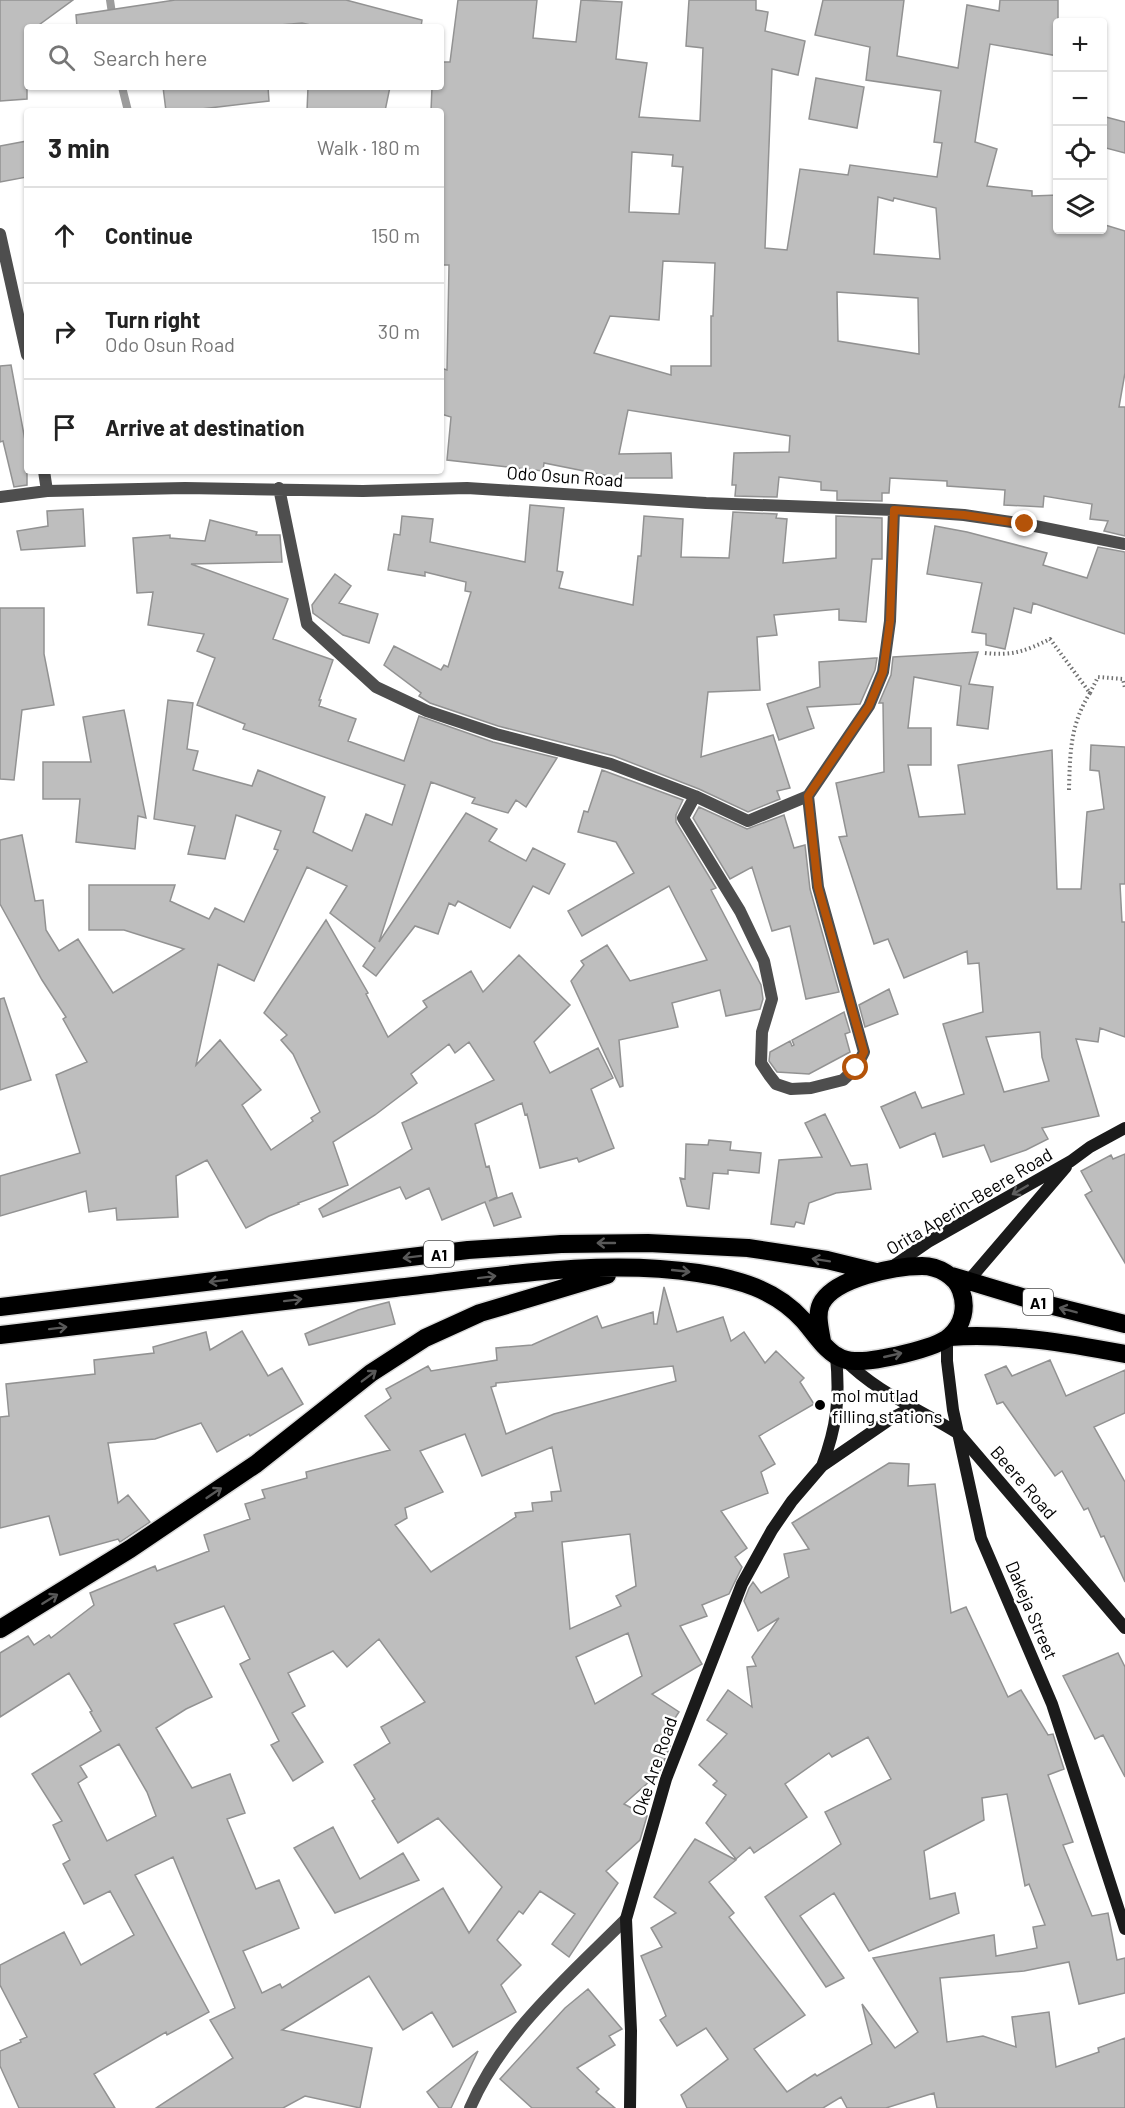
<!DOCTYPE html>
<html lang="en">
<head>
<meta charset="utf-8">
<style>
	body { margin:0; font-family:Barlow,sans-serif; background:#f2f2f2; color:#222 }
	.controls { position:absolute; right:18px; top:18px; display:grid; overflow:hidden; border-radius:6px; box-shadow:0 2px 4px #0004 }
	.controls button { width:54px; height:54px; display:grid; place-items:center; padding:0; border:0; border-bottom:2px solid #e0e0e0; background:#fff; color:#222; font:30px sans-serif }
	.stop { position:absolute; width:18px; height:18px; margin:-14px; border:4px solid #b45309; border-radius:50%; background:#fff }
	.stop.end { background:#b45309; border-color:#fff; box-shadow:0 2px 6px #0008 }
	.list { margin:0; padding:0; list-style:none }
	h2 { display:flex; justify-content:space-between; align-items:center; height:78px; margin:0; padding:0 24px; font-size:26px }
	h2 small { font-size:20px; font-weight:400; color:#767676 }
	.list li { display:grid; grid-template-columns:39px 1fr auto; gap:18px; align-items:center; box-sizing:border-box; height:96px; padding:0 24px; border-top:2px solid #e0e0e0 }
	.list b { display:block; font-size:22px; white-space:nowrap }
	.list p { margin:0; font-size:20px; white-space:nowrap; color:#767676 }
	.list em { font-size:20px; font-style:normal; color:#767676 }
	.icon { flex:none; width:33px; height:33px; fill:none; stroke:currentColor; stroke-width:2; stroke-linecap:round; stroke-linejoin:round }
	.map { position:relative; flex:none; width:1125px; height:2108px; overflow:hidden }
	.search { position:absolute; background:#fff; box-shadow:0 2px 4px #0004; left:24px; top:24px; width:420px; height:66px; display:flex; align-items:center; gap:15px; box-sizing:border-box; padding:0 21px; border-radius:6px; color:#767676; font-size:22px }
	.panel { position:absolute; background:#fff; box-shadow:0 2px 4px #0004; left:24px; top:108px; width:420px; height:366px; border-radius:6px }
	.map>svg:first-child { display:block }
</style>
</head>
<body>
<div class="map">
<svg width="1125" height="2108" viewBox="0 0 1125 2108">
	<rect width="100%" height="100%" fill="#fff"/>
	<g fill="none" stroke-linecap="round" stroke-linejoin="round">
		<path stroke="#9c9c9c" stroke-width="8" d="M110,0L114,27
			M122,87L128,111"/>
	</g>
	<path fill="#bebebe" stroke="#929292" stroke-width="1.5" fill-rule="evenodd" d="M0,0H73L36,27H27V99L0,101Z
		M175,0H346L422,20L421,27H319L302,23L258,27H77L76,15Z
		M458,0H537L533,38L576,42L581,0L622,2L616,59L647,63L639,117L700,121L703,48L686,46L689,0H756V10L768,12L765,31L805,41L798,75L772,69L765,248L787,250L800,169L848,175L850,165L937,177L942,143L934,142L941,91L866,80L870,47L815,35L823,0H904L897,56L958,68L967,5L999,11L1000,0H1058V56L990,44L975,142L997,149L987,186L1032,191V196L1058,195V230H1102V224L1125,231V373L1119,407H1125V536L1104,531L1108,521L1090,519L1092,504L1044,496L1043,507L1004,505L1005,490L947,486V481L890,478L889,493H882V501L837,500V491L821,490V482L779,477L777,497L735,496L736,485H732L734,453L789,452L790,436L628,410L619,454L671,453L672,478H619L544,463L543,471L447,460L451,417L441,414V368L447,370L449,265H441V111H431L432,87H441V62H450ZM632,152L673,155L672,166L683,167L679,214L629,212ZM878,197L893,201L894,198L936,208L940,259L874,254ZM663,261L715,263L713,316H711V366H671V375L594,353L610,316L659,320ZM837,292L918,298L919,354L838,341Z
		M816,78L864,87L857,128L809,119Z
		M163,87H268L269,101L184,111H166Z
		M308,87H390L385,111H307Z
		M1102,116L1125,122V153L1102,147Z
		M27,141V177L0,182V146Z
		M11,365L27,451V485L14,487L3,441L0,442V366Z
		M530,505L564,508L557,571L563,572L559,588L633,605L638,556H641L644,516L683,519L681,557L729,558L733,512L777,514L776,518L787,519L783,563L836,558V516L882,518V559H872L866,622L839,620V609L774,615L777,635L757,637L760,690L708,692L701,757L773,735L790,788L777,791L780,799L748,812L699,789L614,756L498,726L430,703L419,696L421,693L384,665L394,646L441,670L444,665L448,667L471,592L465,591L466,582L425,572V576L388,570L394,534L400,535L402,516L433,519L430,542L525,562Z
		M83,509L85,546L21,550L17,531L48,526L47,511Z
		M210,520L257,532L256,535H280L282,562L191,564L288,599L273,639L333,660L319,700H321L319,706L356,719L348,741L404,761L419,716L493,742L557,758L526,807L516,800L508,813L472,803L475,798L431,782L379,942L466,813L497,829L489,841L526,861L533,848L565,864L549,894L533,886L510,928L458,901L455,906L449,903L438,934L415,926L376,976L363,966L375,948L330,913L347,886L307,867L254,981L218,964L196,1065L220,1040L261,1090L242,1105L271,1150L313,1121L311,1118L320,1112L293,1054L281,1040L287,1035L264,1013L326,920L368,993L366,994L388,1037L427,1007L423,1001L471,971L483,992L519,955L570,1005L534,1042L550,1073L598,1048L613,1078L591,1089L614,1148L579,1162L577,1158L540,1168L527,1114L525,1115L522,1103L475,1124L486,1167L489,1166L497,1197L489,1201L512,1193L521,1217L494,1226L485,1202L442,1220L429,1188L406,1199L400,1187L323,1217L319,1209L412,1149L402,1123L494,1080L469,1042L455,1053L449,1044L411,1074L417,1083L375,1115L333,1142L348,1185L298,1203L299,1204L269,1216L246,1228L207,1160L176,1176L178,1217L117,1220L116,1208L89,1212L86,1191L0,1216V1176L80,1153L56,1075L87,1062L63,1019L66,1017L42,980L0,904V840L22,835L35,901L43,900L46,930L59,951L78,939L113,993L184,949L124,930H89V885H175L170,901L209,919L215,908L244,922L278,850L274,849L281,831L236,815L225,859L188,854L195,826L154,819L168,700L193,703L187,749L198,751L193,770L252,786L258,770L325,797L313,832L352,851L366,814L392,825L405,785L243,729L245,724L197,705L215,658L197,651L204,634L148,625L153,592L137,593L133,538L170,535V538L205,541Z
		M935,526L967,532L1047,553L1043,565L1087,578L1098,547L1125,552V634L1033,603L1031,613L1014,608L1005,649L986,645V634L972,632L982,583L927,574Z
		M335,574L351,586L339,603L378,614L369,643L343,635L313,613L312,605Z
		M0,608H44V654L54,705L22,710L14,780L0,779Z
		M978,652L969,684L993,687L988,729L957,725L961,686L914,677L908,728H931V765H908L919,817L965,814L958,765L1052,750L1057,889H1081L1087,812L1104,809L1099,771L1090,770L1091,745L1125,747V884H1120L1122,922H1125V1037L1100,1028L1098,1042L1076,1039L1099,1116L1042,1128L1048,1139L1026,1150L991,1162L984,1145L943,1157L935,1133L900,1148L881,1107L915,1092L922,1108L964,1094L943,1024L983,1012L979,963L968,964L967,951L904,978L888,939L874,944L839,837L847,836L836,783L884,772L883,703H879L891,675L893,657ZM1040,1032L1042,1057L1049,1081L1004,1092L986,1037Z
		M875,658H877L875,670L860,704L807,707L814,728L779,740L767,704L820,687L819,662Z
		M124,710L146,818L138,816L135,849L76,842L80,799H43V762H91L83,717Z
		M602,770L683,800L676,815V822L716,888L711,890L761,985L763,999L760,1009L726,1016L720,990L672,1003L678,1027L619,1040L623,1086L620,1087L571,981L584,965L581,961L607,945L630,981L707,960L669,886L582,936L568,911L634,873L616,842L578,832L584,811L588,812Z
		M699,807L747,829L784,815L794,848L805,845L810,889L839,992L806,999L790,926L772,931L752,867L730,879L693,818Z
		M889,989L898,1014L865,1027L859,1005Z
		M4,998L31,1080L0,1090V999Z
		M844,1012L850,1032L845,1034L850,1052L809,1074L777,1072L769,1061L770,1052L790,1041L792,1046L794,1045L792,1040Z
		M825,1114L851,1166L867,1164L871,1189L836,1193L809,1203L804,1224L796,1222L794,1227L771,1224L779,1160L822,1157L805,1123Z
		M709,1140L731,1142L730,1150L761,1153L759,1173L728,1170V1174L713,1173L709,1209L687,1206L680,1178L685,1179L686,1144L708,1145Z
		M1125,1154V1263L1085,1195L1092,1191L1081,1171L1111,1155L1113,1159Z
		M664,1287L677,1332L723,1317L731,1341L744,1332L765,1363L776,1351L804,1378L800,1382L814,1404L759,1436L775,1464L761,1472L768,1493L721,1511L747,1548L735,1557L742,1567L729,1594L702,1605L707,1616L680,1626L702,1664L652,1694L679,1712L662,1738L670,1746L659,1773L624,1804L647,1816L640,1840L606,1871L618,1883L569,1957L552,1944L575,1914L540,1891L523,1914L519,1911L497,1940L521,1965L501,1985L516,2012L453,2047L432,2012L403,2030L369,1976L282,2030L372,2048L360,2108L305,2096L283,2108H156L233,2058L210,2020L235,2008L173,1857L135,1875L209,2012L167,2035L166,2032L94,2074L115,2108H19L0,2066V2051L21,2042L20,2040L27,2037L0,1985V1965L64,1932L81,1965L134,1935L110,1891L84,1904L63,1864L70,1860L53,1825L62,1821L32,1774L101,1731L90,1712L92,1711L69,1673L0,1717V1653L28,1636L34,1645L49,1635L51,1638L94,1605L90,1593L155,1566L157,1571L209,1551L204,1535L250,1519L245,1504L265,1498L262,1490L307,1478L306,1472L390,1450L365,1416L391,1398L386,1389L428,1366L431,1371L497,1360L496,1348L532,1345L597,1316L602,1328L653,1312L654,1324H657ZM673,1366L676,1381L554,1414L506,1434L491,1387L496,1386V1383ZM465,1434L482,1476L552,1447L561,1491L551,1492L552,1501L532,1503L533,1511L515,1513L516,1517L431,1572L395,1525L407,1518L405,1508L443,1492L420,1451ZM630,1534L636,1586L616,1596L621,1606L570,1629L562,1542ZM224,1606L250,1659L240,1664L279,1741L271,1745L293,1781L323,1762L292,1713L305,1706L288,1673L333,1651L347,1667L379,1639L425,1702L381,1727L390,1743L354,1765L375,1799L372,1801L398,1843L438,1818L502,1887L469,1933L443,1888L282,1988L280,1984L262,1993L243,1951L299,1928L279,1880L256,1889L227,1819L245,1813L230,1774L192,1788L156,1728L186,1709L212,1697L174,1624ZM628,1633L642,1676L595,1704L576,1657ZM119,1744L147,1792L156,1816L107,1841L78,1783L87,1777L80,1766Z
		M389,1302L395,1324L309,1345L305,1334L358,1310Z
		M242,1331L268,1376L282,1368L303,1404L250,1436L249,1434L217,1452L201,1423L155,1439L108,1443L118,1503L128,1495L150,1522L120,1542L118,1539L60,1555L49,1516L0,1528V1417L9,1416L6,1384L95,1374L94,1360L154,1353L153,1347L206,1332L210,1350Z
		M1050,1360L1066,1396L1125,1370V1413L1094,1427L1125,1482V1582L1104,1536L1101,1537L1088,1508L1084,1510L1062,1471L1055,1476L1003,1402L997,1404L985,1375L1006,1366L1012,1376Z
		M889,1463L909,1464L908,1486L935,1484L951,1613L966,1607L1008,1697L1021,1690L1048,1735L1053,1734L1064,1769L1048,1775L1073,1842L1063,1845L1092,1916L1108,1913L1117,1960L1125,1958V1993L1079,2004L1069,1962L1024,1971L940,1978L947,2042L983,2036L1016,2047L1012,2017L1049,2012L1056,2067L1099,2052L1098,2048L1125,2038V2108H937L934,2093L886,2108H847L841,2097L823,2108H687L681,2095L728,2059L706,2028L677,2046L660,2020L666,2016L641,1956L662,1947L651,1928L676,1913L654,1897L695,1839L736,1860L709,1882L734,1913L729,1917L805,2015L754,2049L787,2092L815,2074L817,2076L872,2044L862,2004L895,2048L918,2032L873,1958L994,1935L996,1956L1037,1948L1033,1927L1045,1925L1029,1884L1025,1886L1007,1794L982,1798L984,1820L924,1851L930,1899L955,1893L959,1913L869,1951L834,1893L800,1916L844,1978L826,1987L765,1897L841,1844L825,1812L891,1779L868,1737L832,1757L829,1753L785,1784L807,1817L754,1853L750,1847L736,1859L706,1823L726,1795L713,1785L717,1781L699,1765L727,1734L707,1720L728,1690L752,1707L747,1667L756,1666L752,1657L779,1618L758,1631L744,1601L749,1588L753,1582L761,1593L789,1577L784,1554L809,1549L792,1523Z
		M1118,1653L1125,1667V1777L1103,1735L1095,1739L1063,1676Z
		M333,1827L360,1879L403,1853L419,1880L335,1913L294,1848Z
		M588,1989L622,2029L609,2036L615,2045L577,2068L599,2089L596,2092L615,2108H532L500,2079L565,2008Z
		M478,2051L451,2108H439L427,2092Z"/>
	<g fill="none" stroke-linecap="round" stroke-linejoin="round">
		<defs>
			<path id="highway" d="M952,1276L1045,1304L1125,1324
				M0,1307L468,1250L561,1244L648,1243L748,1248L827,1260L876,1272
				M0,1335C132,1319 263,1304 395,1288C495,1277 598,1258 698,1273C738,1279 775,1289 803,1320C813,1331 824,1349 837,1356C842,1359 850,1361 855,1361C874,1362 936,1349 950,1336C963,1325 967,1307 961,1291C956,1276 938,1266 922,1266C895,1266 834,1278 821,1304C816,1315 820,1329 822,1341
				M950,1337C1009,1333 1067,1343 1125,1354
				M0,1629L130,1549L256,1464L371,1373L425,1338L480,1313L607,1275"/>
		</defs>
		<use href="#highway" stroke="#dbdbdb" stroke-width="21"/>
		<path stroke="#707070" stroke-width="4" stroke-dasharray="1.5 3" stroke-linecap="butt" d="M985,653C1012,656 1026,651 1050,639L1090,693C1070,725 1070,753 1069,790
			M1090,693L1098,677L1123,679L1125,688"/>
		<path stroke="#4e4e4e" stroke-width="12" d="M0,234L27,355
			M44,471L47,491
			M279,488L307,624L376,687L427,711L496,734L611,764L695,796L683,818L740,911L764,961L772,999L762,1032L761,1063L769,1075L776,1084L791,1089L811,1088L843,1080L856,1068L864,1052L818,887L808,796L869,706L883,672L890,621L894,510
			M0,497L47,491L185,488L363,491L467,488L706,503L894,510L964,515L1025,524L1125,544
			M695,796L748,821L808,796
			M470,2108C502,2033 569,1976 626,1919"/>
		<path stroke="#1b1b1b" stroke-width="12" d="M892,1267L928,1242L1071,1161L1090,1147L1125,1128
			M964,1286L1066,1167
			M947,1339V1361L953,1410L981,1538L1052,1704L1125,1929
			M845,1360C877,1393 920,1409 959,1434L1125,1628
			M822,1466C837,1426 840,1399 836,1356
			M630,2108L631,2031L626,1919L666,1779L742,1584L772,1530L792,1501L822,1466L892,1418L913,1407"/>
		<use href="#highway" stroke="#000" stroke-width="18"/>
	</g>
	<defs><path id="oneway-shaft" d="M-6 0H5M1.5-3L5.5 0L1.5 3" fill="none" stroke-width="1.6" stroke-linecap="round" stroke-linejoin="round" transform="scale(1.5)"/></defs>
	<use stroke="#5f5f5f" href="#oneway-shaft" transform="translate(1020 1190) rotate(150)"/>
	<g stroke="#595959">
		<use href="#oneway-shaft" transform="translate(606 1243) rotate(180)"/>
		<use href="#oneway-shaft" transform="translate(412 1257) rotate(173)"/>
		<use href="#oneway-shaft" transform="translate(821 1260) rotate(-171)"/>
		<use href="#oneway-shaft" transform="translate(681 1271) rotate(6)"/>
		<use href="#oneway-shaft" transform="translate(487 1277) rotate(-7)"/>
		<use href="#oneway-shaft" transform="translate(218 1281) rotate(173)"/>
		<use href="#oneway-shaft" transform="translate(293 1300) rotate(-7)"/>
		<use href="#oneway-shaft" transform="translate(1068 1310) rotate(-165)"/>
		<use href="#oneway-shaft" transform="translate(58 1328) rotate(-7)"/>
		<use href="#oneway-shaft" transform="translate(893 1355) rotate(-13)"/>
		<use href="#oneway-shaft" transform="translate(369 1376) rotate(-37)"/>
		<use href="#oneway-shaft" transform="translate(214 1493) rotate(-34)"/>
		<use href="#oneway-shaft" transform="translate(50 1599) rotate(-32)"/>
	</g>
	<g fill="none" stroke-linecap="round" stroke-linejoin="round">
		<path stroke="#b45309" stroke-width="8" d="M856,1068L864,1052L818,887L808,796L869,706L883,672L890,621L894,510L964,515L1025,524"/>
	</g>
	<circle fill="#000" stroke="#fff" stroke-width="2" cx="820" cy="1405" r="6"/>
	<g text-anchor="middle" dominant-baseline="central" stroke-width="5" stroke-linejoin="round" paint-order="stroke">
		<g fill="#fff" stroke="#4c4c4c" stroke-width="1.5">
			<rect x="424" y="1241" width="30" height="26" rx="4.5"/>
			<rect x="1023" y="1289" width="30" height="26" rx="4.5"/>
		</g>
		<g font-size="16" font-weight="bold" fill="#000">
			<text x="439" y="1254">A1</text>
			<text x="1038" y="1302">A1</text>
		</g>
		<g font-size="18" fill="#000" stroke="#fff">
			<text transform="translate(565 476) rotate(4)">Odo Osun Road</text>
			<text transform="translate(969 1201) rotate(-31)">Orita Aperin-Beere Road</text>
			<text transform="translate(1024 1482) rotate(49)">Beere Road</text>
			<text transform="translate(1032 1610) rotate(67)">Dakeja Street</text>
			<text transform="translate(654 1766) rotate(-71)">Oke Are Road</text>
		</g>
		<g font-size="18" fill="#000" stroke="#fff" text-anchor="start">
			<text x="832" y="1395">mol mutlad<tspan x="832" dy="21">filling stations</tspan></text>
		</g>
	</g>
</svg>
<div class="controls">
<button>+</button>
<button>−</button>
<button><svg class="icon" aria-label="locate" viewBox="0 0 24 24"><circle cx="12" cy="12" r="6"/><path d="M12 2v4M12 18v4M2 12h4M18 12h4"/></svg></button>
<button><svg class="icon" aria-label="layers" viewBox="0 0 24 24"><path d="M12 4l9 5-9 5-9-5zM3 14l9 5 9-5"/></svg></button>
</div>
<div class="stop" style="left:856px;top:1068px"></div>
<div class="stop end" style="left:1025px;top:524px"></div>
<div class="search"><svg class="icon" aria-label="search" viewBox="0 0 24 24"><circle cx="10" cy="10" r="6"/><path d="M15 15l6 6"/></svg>Search here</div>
<section class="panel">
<h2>3 min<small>Walk · 180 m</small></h2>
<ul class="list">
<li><svg class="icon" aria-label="ahead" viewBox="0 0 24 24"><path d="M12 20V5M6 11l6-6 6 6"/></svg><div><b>Continue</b></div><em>150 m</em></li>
<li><svg class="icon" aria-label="right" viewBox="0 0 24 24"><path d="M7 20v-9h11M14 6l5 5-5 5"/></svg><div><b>Turn right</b><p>Odo Osun Road</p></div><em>30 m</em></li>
<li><svg class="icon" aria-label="arrive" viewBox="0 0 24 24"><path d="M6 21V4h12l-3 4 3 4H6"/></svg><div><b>Arrive at destination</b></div></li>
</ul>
</section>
</div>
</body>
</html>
